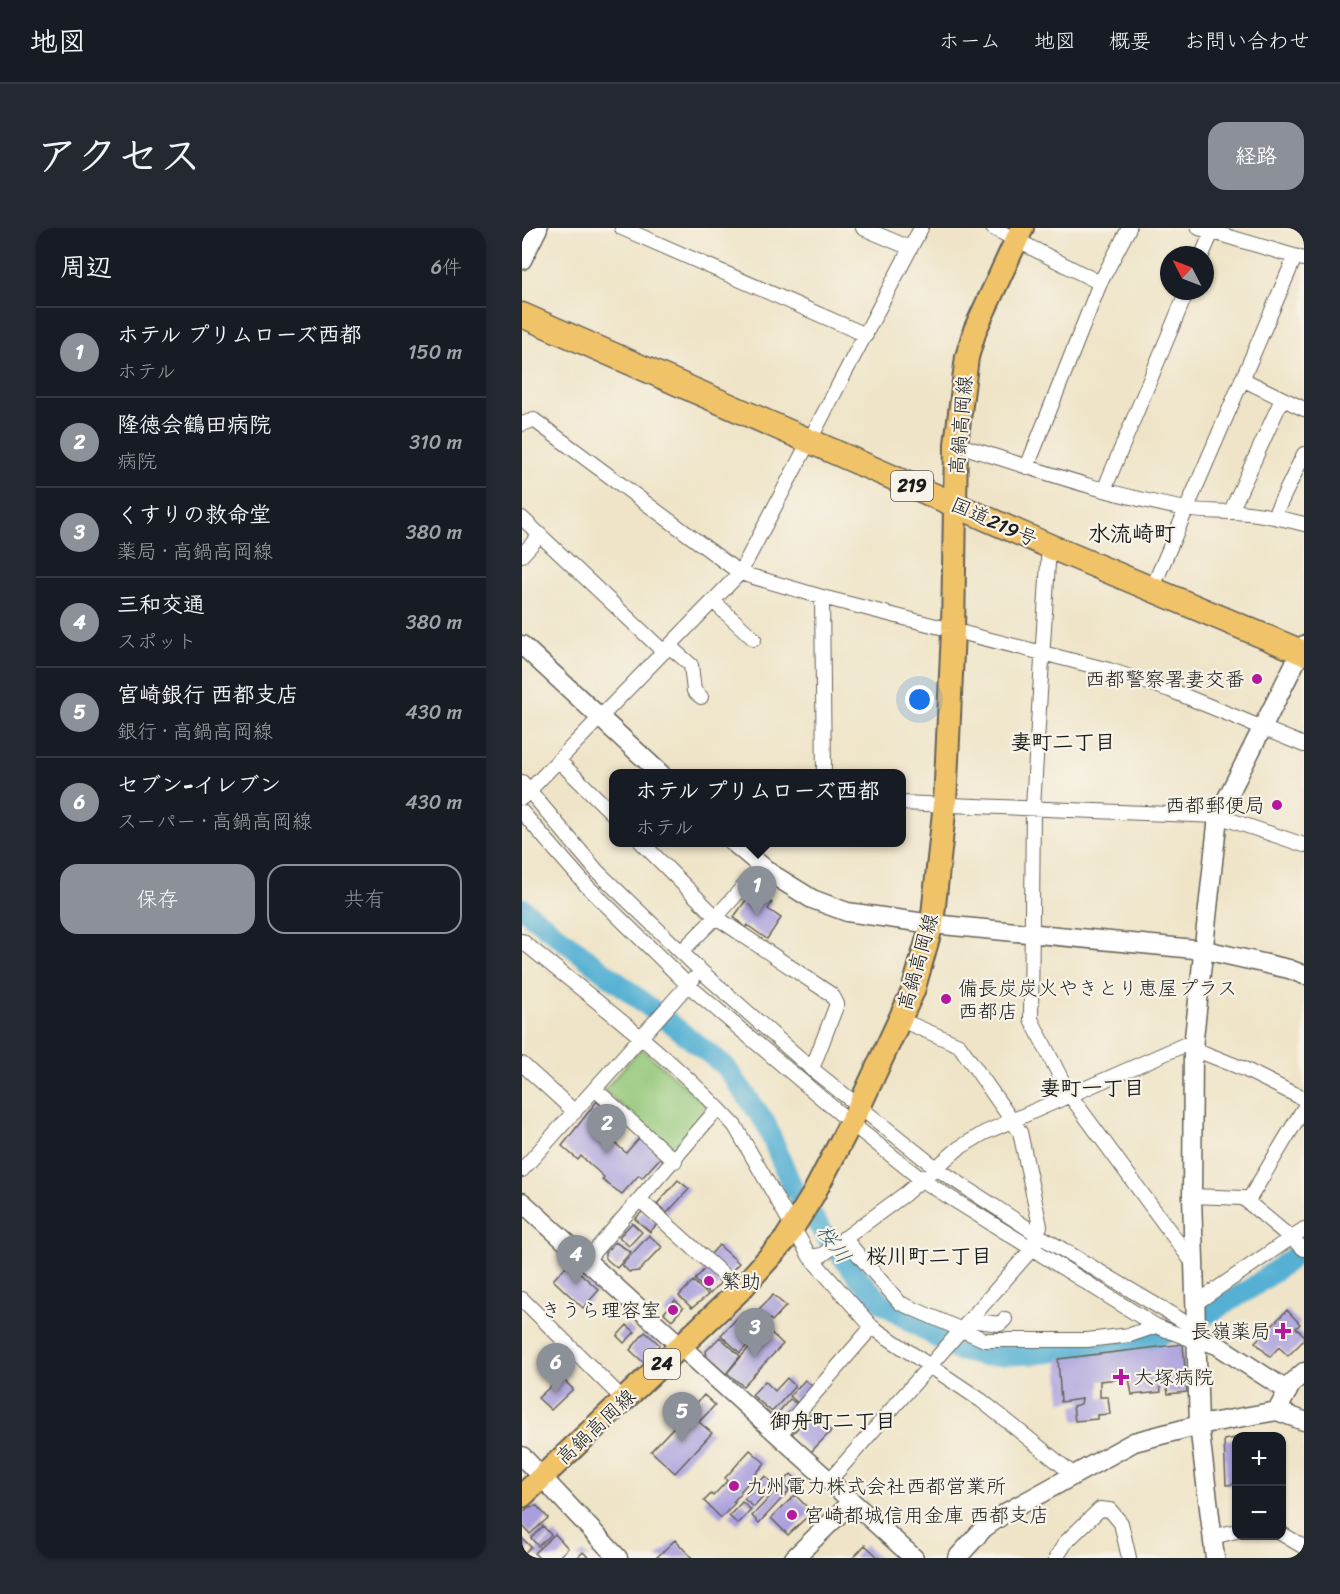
<!DOCTYPE html>
<html lang="ja">
<head>
<meta charset="utf-8">
<style>
	body { margin:0; font-family:Sriracha,"Klee One",sans-serif; background:#242831; color:#f1f3f6 }
	.controls { position:absolute; right:18px; bottom:18px; display:grid; overflow:hidden; border-radius:12px; box-shadow:0 2px 4px #0004 }
	.controls button { width:54px; height:54px; display:grid; place-items:center; padding:0; border:0; border-bottom:2px solid #363941; background:#171b24; color:#f1f3f6; font:30px sans-serif }
	.compass { position:absolute; left:638px; top:18px; width:54px; height:54px; border-radius:50%; background:#171b24; box-shadow:0 2px 4px #0004; rotate:312deg }
	.you { position:absolute; left:398px; top:472px; width:21px; height:21px; margin:-15px; border:4px solid #fff; border-radius:50%; background:#1a73e8; box-shadow:0 0 0 9px #1a73e833 }
	.badge { display:grid; place-items:center; width:39px; height:39px; border-radius:50%; background:#8c9099; color:#fff; font-size:20px; font-weight:700 }
	.pin { position:absolute; translate:-50% -50px; filter:drop-shadow(0 2px 3px #0008) }
	.pin::after { content:''; position:absolute; top:32px; width:21px; height:18px; background:inherit; clip-path:polygon(0 0,100% 0,50% 100%) }
	.popup { position:absolute; left:87px; top:541px; width:297px; height:78px; box-sizing:border-box; display:grid; place-content:center; border-radius:12px; background:#171b24; filter:drop-shadow(0 2px 4px #0005); font-size:20px; white-space:nowrap; color:#9ea1a6 }
	.popup b { font-size:22px; color:#f1f3f6 }
	.popup::after { content:''; position:absolute; left:50%; top:100%; margin-left:-12px; border:12px solid transparent; border-top-color:#171b24 }
	.list { margin:0; padding:0; list-style:none }
	h2 { display:flex; justify-content:space-between; align-items:center; height:78px; margin:0; padding:0 24px; font-size:26px }
	h2 small { font-size:20px; font-weight:400; color:#9ea1a6 }
	.list li { display:grid; grid-template-columns:39px 1fr auto; gap:18px; align-items:center; box-sizing:border-box; height:90px; padding:0 24px; border-top:2px solid #363941 }
	.list b { display:block; font-size:22px; white-space:nowrap }
	.list p { margin:0; font-size:20px; white-space:nowrap; color:#9ea1a6 }
	.list em { font-size:20px; font-style:normal; color:#9ea1a6 }
	.actions { display:flex; gap:12px; padding:18px 24px }
	.actions a { flex:1; padding:14px 0; border:2px solid #8c9099; border-radius:18px; text-align:center; font-size:21px; color:#8c9099 }
	.actions .main { background:#8c9099; color:#fff }
	.map { position:relative; flex:none; width:782px; height:1330px; overflow:hidden; border-radius:18px }
	header { display:flex; align-items:center; gap:36px; box-sizing:border-box; height:84px; padding:0 30px; background:#171b24; border-bottom:2px solid #363941 }
	header strong { font-size:28px }
	nav { display:flex; gap:33px; margin-inline-start:auto; font-size:21px }
	.intro { display:flex; align-items:center; justify-content:space-between; box-sizing:border-box; height:144px; padding:0 36px }
	h1 { margin:0; font-size:42px }
	.button { padding:15px 27px; border-radius:18px; background:#8c9099; color:#fff; font-size:21px; font-weight:700 }
	main { display:flex; gap:36px; padding:0 36px }
	aside { flex:1; background:#171b24; border-radius:18px; box-shadow:0 2px 4px #0004 }
	.map>svg:first-child { display:block }
</style>
</head>
<body>
<header>
<strong>地図</strong>
<nav><a>ホーム</a><a>地図</a><a>概要</a><a>お問い合わせ</a></nav>
</header>
<div class="intro"><h1>アクセス</h1><a class="button">経路</a></div>
<main>
<aside>
<h2>周辺<small>6件</small></h2>
<ul class="list">
<li><span class="badge">1</span><div><b>ホテル プリムローズ西都</b><p>ホテル</p></div><em>150 m</em></li>
<li><span class="badge">2</span><div><b>隆徳会鶴田病院</b><p>病院</p></div><em>310 m</em></li>
<li><span class="badge">3</span><div><b>くすりの救命堂</b><p>薬局 · 高鍋高岡線</p></div><em>380 m</em></li>
<li><span class="badge">4</span><div><b>三和交通</b><p>スポット</p></div><em>380 m</em></li>
<li><span class="badge">5</span><div><b>宮崎銀行 西都支店</b><p>銀行 · 高鍋高岡線</p></div><em>430 m</em></li>
<li><span class="badge">6</span><div><b>セブン-イレブン</b><p>スーパー · 高鍋高岡線</p></div><em>430 m</em></li>
</ul>
<div class="actions"><a class="main">保存</a><a>共有</a></div>
</aside>
<div class="map">
<svg width="782" height="1330" viewBox="0 0 782 1330">
	<rect width="100%" height="100%" fill="#f7f3e8"/>
	<filter id="ink" filterUnits="userSpaceOnUse"><feTurbulence type="fractalNoise" baseFrequency=".0167" numOctaves="2"/><feDisplacementMap in="SourceGraphic" scale="12" xChannelSelector="R" yChannelSelector="G"/><feConvolveMatrix kernelMatrix="1 2 1 2 8 2 1 2 1" color-interpolation-filters="sRGB"/></filter>
	<filter id="wash" filterUnits="userSpaceOnUse"><feTurbulence type="fractalNoise" baseFrequency=".008" numOctaves="4" result="noise"/><feDisplacementMap in="SourceGraphic" scale="24" xChannelSelector="R" yChannelSelector="G"/><feGaussianBlur stdDeviation="1.35" result="paint"/><feColorMatrix in="noise" values="0 0 0 0 0 0 0 0 0 0 0 0 0 0 0 0 0 1.4 0 .05"/><feComposite in="paint" operator="in"/></filter>
	<g filter="url(#wash)">
		<rect width="100%" height="100%" fill="#efe4c7"/>
		<path fill="#94c87a" stroke="#58724b" stroke-width="1.5" d="M119,820L189,881L151,924L82,862Z"/>
		<g fill="none" stroke-linecap="round" stroke-linejoin="round">
			<path stroke="#55b0d3" stroke-width="21" d="M0,680L203,838L243,894L270,958L301,1004L336,1049L360,1075L434,1122L461,1128L514,1126L625,1113L679,1090L731,1059L782,1021"/>
		</g>
		<g id="blocks">
			<path fill="#a99fdd" d="M231,662L250,675L246,681L259,690L245,711L225,697L223,700L212,689Z
				M75,873L87,887L79,896L76,893L70,899L77,905L80,903L104,925L118,909L139,929L120,950L117,947L100,966L80,952L82,949L59,928L56,932L40,918Z
				M156,952L167,961L145,985L135,976Z
				M121,983L135,996L128,1004L113,991Z
				M110,995L120,1004L107,1018L97,1009Z
				M127,1007L140,1019L117,1043L107,1044L100,1037Z
				M93,1014L109,1024L95,1040L83,1030V1025Z
				M197,1017L217,1035L207,1046L187,1028Z
				M47,1035L77,1062L61,1080L31,1052Z
				M184,1039L200,1053L188,1066L173,1052Z
				M171,1053L186,1067L170,1080L157,1068Z
				M251,1067L264,1078L250,1093L237,1081Z
				M153,1072L161,1080L150,1092L142,1085Z
				M765,1082L778,1096L774,1100L782,1107V1112L766,1128L757,1119L748,1129L733,1114Z
				M221,1084L241,1100L218,1125L199,1107Z
				M105,1097L113,1104L102,1115L95,1108Z
				M244,1100L261,1116L221,1158L205,1145Z
				M123,1104L137,1116L136,1122L123,1136L108,1122Z
				M198,1109L218,1128L204,1146L185,1129L184,1123Z
				M661,1116L665,1164L646,1166L643,1147L637,1148L639,1164L610,1167L607,1150L578,1153V1169H586L588,1186L575,1187V1191L553,1193L551,1178L559,1176L560,1171L539,1174L536,1131Z
				M39,1149L51,1161L29,1182L16,1170Z
				M265,1150L273,1158L250,1184L230,1167L243,1153L253,1163Z
				M283,1152L294,1161L279,1178L268,1168Z
				M182,1167L193,1177L177,1194L190,1205L153,1245L129,1223Z
				M268,1171L279,1179L265,1194L255,1186Z
				M289,1186L309,1203L289,1224L270,1206Z
				M714,1210V1256L704,1257L702,1212Z
				M228,1222L243,1235L218,1264L219,1265L211,1274L213,1275L199,1290L182,1273L189,1266L191,1268L205,1253L203,1250Z
				M269,1246L276,1253L268,1262L261,1255Z
				M243,1248L252,1257L232,1279L222,1271Z
				M260,1256L267,1263L237,1295L230,1288Z
				M273,1267L290,1284L266,1307L249,1290Z
				M220,1274L229,1282L216,1296L207,1288Z
				M15,1278L26,1290L8,1306L0,1297V1285L7,1279Z
				M21,1298L29,1307L16,1318L9,1310Z
				M33,1306L46,1320L36,1330H17L12,1325Z
				M0,1310L9,1319L0,1327Z
				M153,1312L170,1330H134Z
				M343,1317L357,1330H331Z
				M61,1324L67,1330H55Z"/>
		</g>
	</g>
	<g filter="url(#ink)">
		<use href="#blocks" fill-opacity="0" stroke="#666258" stroke-width="1.5"/>
		<g fill="none" stroke-linecap="round" stroke-linejoin="round">
			<defs>
				<path id="minor" d="M100,0L344,107
					M341,0L388,20
					M471,0L578,55
					M677,0L782,31
					M680,27L690,4
					M720,151L782,181
					M0,196L12,192L218,345L300,369L587,442L648,462L782,517
					M434,216C510,240 586,267 664,281C681,284 693,283 710,284C734,284 759,290 782,296
					M505,239L578,55L607,0
					M582,262L665,63
					M709,283L760,171
					M752,288L782,226
					M0,290L142,424
					M527,318L511,579L509,791L547,866L671,1035
					M0,327L18,307
					M630,361L773,29
					M300,369L302,546
					M191,373L232,411
					M147,418L169,437L172,463L179,469
					M37,533L91,586
					M0,554L75,643L179,743L290,841L414,940L516,1007L676,1102
					M0,570L218,345L399,0
					M379,575L696,588L782,617
					M0,584L64,657L166,757L329,895L400,952L634,1098
					M119,614L194,689L159,724
					M240,638L194,689L310,767L315,776L290,841
					M0,713C72,772 150,829 213,898L288,1029L350,1099L460,1173L552,1247
					M0,836L53,884
					M74,862L153,933
					M0,942L171,751
					M670,968L721,970L782,1021
					M118,972L218,1062
					M726,973L782,880
					M322,1010L378,1075L463,1112H565L608,1107L634,1098L668,1111L676,1110
					M288,1029L300,1027L383,966L437,920L462,905L662,817L722,841L782,871
					M64,1033L196,880
					M0,1071L102,1172
					M674,1075L782,1001
					M447,1092L478,1096L483,1091
					M257,1207L350,1099
					M307,1253L509,1022L518,998L498,904L437,817L379,792
					M760,1306L782,1319
					M691,1309L714,1303
					M534,1330L544,1314L578,1281L588,1282L599,1295L607,1330"/>
				<path id="tertiary" d="M0,32L16,0
					M0,417L139,546
					M782,417L696,588L671,819L670,968L677,1197L755,1183L770,1155L782,1144
					M211,614L248,645L290,671L325,684L410,696L683,722L767,741L782,747
					M0,974L392,1330
					M676,1110L695,1117L766,1163
					M755,1183L782,1193
					M0,1228L96,1330
					M272,1330L330,1274
					M435,1330L462,1300L485,1284L612,1214L677,1197L693,1330"/>
				<path id="primary" d="M0,1268L218,1062L263,1012L291,967L337,879L391,763L410,696L423,575L431,403L434,216L445,129L453,102L500,0"/>
				<path id="trunk" d="M0,87L527,318L782,425"/>
			</defs>
			<use href="#minor" stroke="#666258" stroke-width="16"/>
			<use href="#tertiary" stroke="#666258" stroke-width="21"/>
			<use href="#primary" stroke="#666258" stroke-width="26"/>
			<use href="#trunk" stroke="#666258" stroke-width="27"/>
			<use href="#minor" stroke="#fff" stroke-width="14"/>
			<use href="#tertiary" stroke="#fff" stroke-width="18"/>
			<use href="#primary" stroke="#f1c369" stroke-width="22"/>
			<use href="#trunk" stroke="#f1c369" stroke-width="24"/>
		</g>
	</g>
	<g fill="#b5179e" stroke="#f7f3e8" stroke-width="2">
		<circle cx="735" cy="451" r="6"/>
		<circle cx="755" cy="577" r="6"/>
		<circle cx="424" cy="771" r="6"/>
		<circle cx="187" cy="1053" r="6"/>
		<circle cx="151" cy="1082" r="6"/>
		<path d="M758 1094h6v6h6v6h-6v6h-6v-6h-6v-6h6z"/>
		<path d="M596 1140h6v6h6v6h-6v6h-6v-6h-6v-6h6z"/>
		<circle cx="212" cy="1258" r="6"/>
		<circle cx="270" cy="1287" r="6"/>
	</g>
	<g text-anchor="middle" dominant-baseline="central" stroke-width="4.5" stroke-linejoin="round" paint-order="stroke">
		<g fill="#f7f3e8" stroke="#5e5c59" stroke-width="1.5">
			<rect x="369" y="243" width="42" height="30" rx="4.5"/>
			<rect x="122" y="1121" width="36" height="30" rx="4.5"/>
		</g>
		<g font-size="18" font-weight="bold" fill="#1c1c1c">
			<text x="390" y="258">219</text>
			<text x="140" y="1136">24</text>
		</g>
		<g font-size="20" fill="#1c1c1c" stroke="#f7f3e8">
			<text transform="translate(439 197) rotate(-85)">高鍋高岡線</text>
			<text transform="translate(472 294) rotate(24)">国道219号</text>
			<text transform="translate(396 734) rotate(-74)">高鍋高岡線</text>
			<text transform="translate(74 1199) rotate(-43)">高鍋高岡線</text>
		</g>
		<g font-size="20" fill="#1c1c1c" stroke="#f7f3e8" text-anchor="start">
			<text x="723" y="451" text-anchor="end">西都警察署妻交番</text>
			<text x="743" y="577" text-anchor="end">西都郵便局</text>
			<text x="436" y="760">備長炭炭火やきとり恵屋プラス<tspan x="436" dy="23">西都店</tspan></text>
			<text x="199" y="1053">繁助</text>
			<text x="139" y="1082" text-anchor="end">きうら理容室</text>
			<text x="749" y="1103" text-anchor="end">長嶺薬局</text>
			<text x="612" y="1149">大塚病院</text>
			<text x="224" y="1258">九州電力株式会社西都営業所</text>
			<text x="282" y="1287">宮崎都城信用金庫 西都支店</text>
		</g>
		<g font-size="21" font-weight="bold" fill="#1c1c1c" stroke="#f7f3e8">
			<text x="541" y="514">妻町二丁目</text>
			<text x="570" y="860">妻町一丁目</text>
			<text x="407" y="1028">桜川町二丁目</text>
			<text x="311" y="1193">御舟町二丁目</text>
		</g>
		<g font-size="21" font-style="italic" fill="#335765" stroke="#f7f3e8">
			<text transform="translate(312 1016) rotate(54)">桜川</text>
		</g>
		<g font-size="22" font-weight="bold" fill="#1c1c1c" stroke="#f7f3e8">
			<text x="610" y="305">水流崎町</text>
		</g>
	</g>
</svg>
<div class="controls">
<button>+</button>
<button>−</button>
</div>
<svg class="compass" viewBox="-18 -18 36 36"><path d="M0-13l5 13h-10z" fill="#e53935"/><path d="M0 13l5-13h-10z" fill="#9ea1a6"/></svg>
<div class="you"></div>
<div class="pin badge" style="left:235px;top:688px">1</div>
<div class="popup"><b>ホテル プリムローズ西都</b>ホテル</div>
<div class="pin badge" style="left:85px;top:926px">2</div>
<div class="pin badge" style="left:233px;top:1130px">3</div>
<div class="pin badge" style="left:54px;top:1057px">4</div>
<div class="pin badge" style="left:160px;top:1214px">5</div>
<div class="pin badge" style="left:34px;top:1165px">6</div>
</div>
</main>
</body>
</html>
